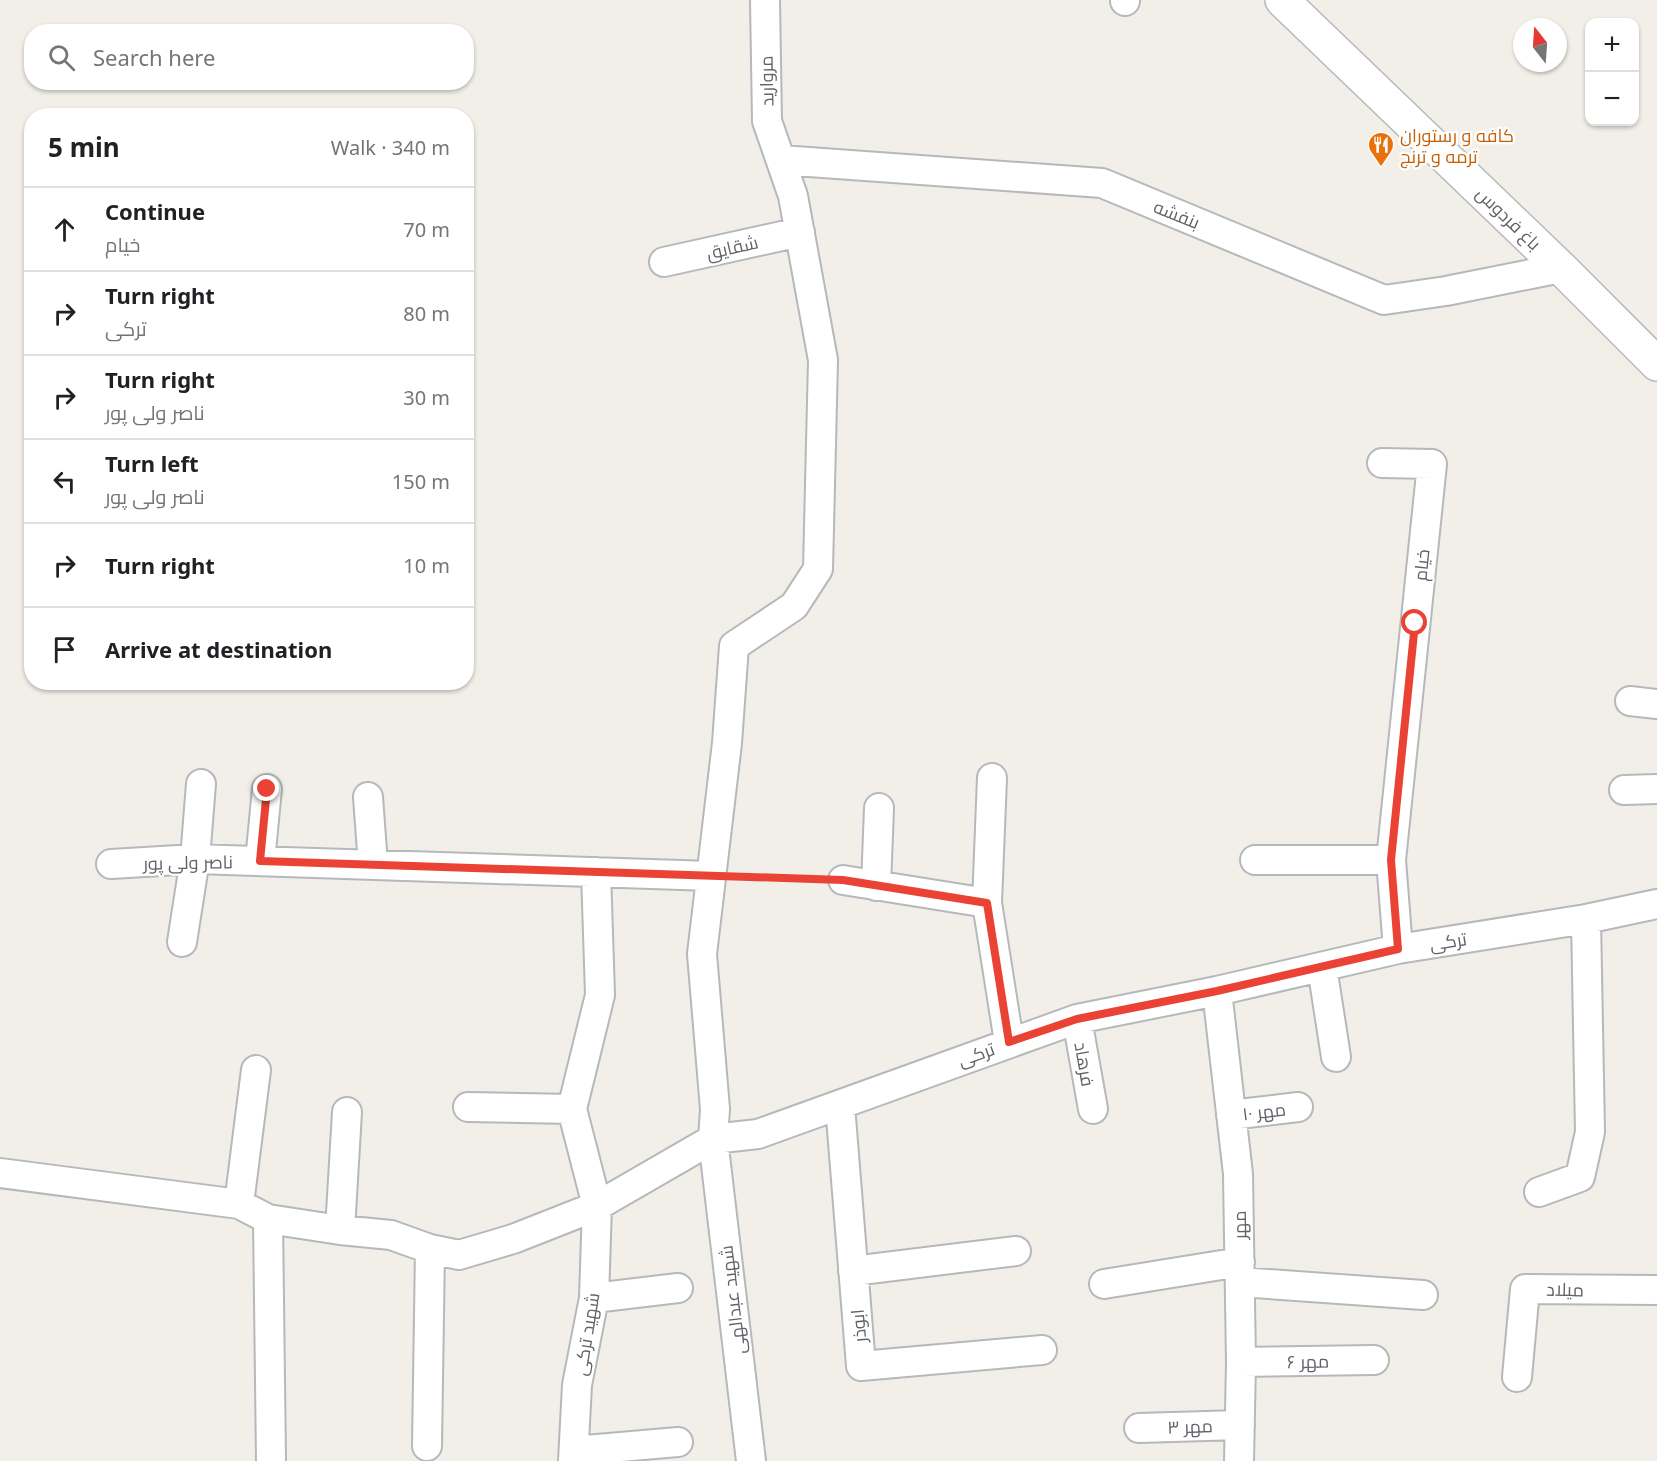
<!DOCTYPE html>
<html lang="en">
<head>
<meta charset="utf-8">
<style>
	body { margin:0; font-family:"Noto Sans",Cairo,sans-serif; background:#f2f2f2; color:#202124 }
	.controls { position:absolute; right:18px; top:18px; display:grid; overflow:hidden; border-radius:12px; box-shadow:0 2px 4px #0004 }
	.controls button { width:54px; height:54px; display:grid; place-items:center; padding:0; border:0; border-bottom:2px solid #e0e0e0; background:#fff; color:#202124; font:30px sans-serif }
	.compass { position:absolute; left:1513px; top:18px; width:54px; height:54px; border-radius:50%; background:#fff; box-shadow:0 2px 4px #0004; rotate:343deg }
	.stop { position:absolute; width:18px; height:18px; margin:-14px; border:4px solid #ea4335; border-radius:50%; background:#fff }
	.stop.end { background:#ea4335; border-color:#fff; box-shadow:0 2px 6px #0008 }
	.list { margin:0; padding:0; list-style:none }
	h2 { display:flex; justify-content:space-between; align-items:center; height:78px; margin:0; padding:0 24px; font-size:26px }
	h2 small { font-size:20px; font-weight:400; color:#757577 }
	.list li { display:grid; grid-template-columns:39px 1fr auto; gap:18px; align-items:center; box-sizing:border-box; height:84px; padding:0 24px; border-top:2px solid #e0e0e0 }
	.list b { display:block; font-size:22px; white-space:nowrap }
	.list p { margin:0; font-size:20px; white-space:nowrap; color:#757577 }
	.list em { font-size:20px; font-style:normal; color:#757577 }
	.icon { flex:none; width:33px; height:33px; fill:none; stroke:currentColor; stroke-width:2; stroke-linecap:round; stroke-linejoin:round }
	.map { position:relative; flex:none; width:1657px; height:1461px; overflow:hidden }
	.search { position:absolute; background:#fff; box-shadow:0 2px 4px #0004; left:24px; top:24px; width:450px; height:66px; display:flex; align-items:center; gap:15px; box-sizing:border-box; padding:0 21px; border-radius:24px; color:#757577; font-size:22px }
	.panel { position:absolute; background:#fff; box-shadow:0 2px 4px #0004; left:24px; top:108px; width:450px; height:582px; border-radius:24px }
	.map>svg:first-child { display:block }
</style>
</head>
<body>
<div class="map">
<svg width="1657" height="1461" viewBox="0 0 1657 1461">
	<rect width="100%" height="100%" fill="#f1efe8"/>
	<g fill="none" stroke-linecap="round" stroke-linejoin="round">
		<defs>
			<path id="street" d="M1125,1V0
				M781,160L1102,183L1384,300L1446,291L1561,268
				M664,262L800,232
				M1382,463L1432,464L1391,860L1398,949
				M1630,701L1657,704
				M1624,790L1657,789
				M368,797L373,865
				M1255,860H1391
				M260,861L267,789
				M111,864L195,859L711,876
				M843,880L987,903L1009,1042
				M876,886L879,808
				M987,903L992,778
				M182,942L195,859L201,784
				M1322,967L1336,1057
				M1217,991L1238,1174L1241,1362L1239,1461
				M1077,1019L1093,1109
				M840,1105L861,1366L1042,1350
				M468,1107L572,1109
				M1231,1115L1298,1107
				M0,1173L239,1204L268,1219L340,1230L391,1235L430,1249L459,1255L513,1239L597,1206L713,1139L758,1134L1077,1019L1217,991L1398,949L1586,919L1657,904
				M1539,1192L1580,1177L1590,1132L1586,919
				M239,1204L256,1070
				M268,1219L271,1461
				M340,1230L347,1112
				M853,1271L1016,1251
				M1240,1282L1423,1295
				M1104,1284L1240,1262
				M594,1298L678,1288
				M1241,1362L1374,1360
				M1517,1377L1525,1289L1657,1290
				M1139,1428L1240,1425
				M427,1446L430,1249
				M574,1451L678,1442
				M573,1461L577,1385L594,1298L597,1206L572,1109L600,995L596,872
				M751,1461L713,1139L715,1109L702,954L727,743L734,646L794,606L818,569L823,360L793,196L767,121L765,0"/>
			<path id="secondary" d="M1282,0L1561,268L1657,364"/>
		</defs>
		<use href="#street" stroke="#b5b8bc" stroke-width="32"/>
		<use href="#secondary" stroke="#b6babf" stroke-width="36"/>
		<path stroke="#9cc7a9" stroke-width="4" stroke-dasharray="6 3" stroke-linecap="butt" d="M742,877L813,879"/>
		<use href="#street" stroke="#fff" stroke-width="28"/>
		<use href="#secondary" stroke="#fff" stroke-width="33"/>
	</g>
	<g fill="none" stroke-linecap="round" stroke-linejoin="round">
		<path stroke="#ea4335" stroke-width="8" d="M267,789L260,861L843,880L987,903L1009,1042L1077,1019L1217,991L1398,949L1391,860L1415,623"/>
	</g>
	<defs>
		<symbol id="restaurant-pin" viewBox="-11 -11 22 30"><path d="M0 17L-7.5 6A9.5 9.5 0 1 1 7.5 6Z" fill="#e8710a" stroke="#fff"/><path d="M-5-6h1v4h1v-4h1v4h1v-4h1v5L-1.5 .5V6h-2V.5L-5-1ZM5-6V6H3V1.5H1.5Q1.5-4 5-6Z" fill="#fff"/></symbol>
	</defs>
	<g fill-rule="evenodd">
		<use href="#restaurant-pin" x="1366" y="130" width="30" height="40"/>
	</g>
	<g text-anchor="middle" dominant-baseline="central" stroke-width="4.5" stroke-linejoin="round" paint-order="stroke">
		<g font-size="18" fill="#5f6368" stroke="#fff">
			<text transform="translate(766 81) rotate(-91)">مروارید</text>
			<text transform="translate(1177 214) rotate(22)">بنفشه</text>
			<text transform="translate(1509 218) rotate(44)">باغ فردوس</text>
			<text transform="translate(732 247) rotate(-13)">شقایق</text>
			<text transform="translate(1421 565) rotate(-84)">خیام</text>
			<text transform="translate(188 862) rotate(-1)">ناصر ولی پور</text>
			<text transform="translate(1448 941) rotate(-9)">ترکی</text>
			<text transform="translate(976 1054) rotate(-20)">ترکی</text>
			<text transform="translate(1085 1064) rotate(80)">فرهاد</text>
			<text transform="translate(1264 1111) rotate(-7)">مهر ۱۰</text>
			<text transform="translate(1239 1225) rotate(-91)">مهر</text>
			<text transform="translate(1565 1289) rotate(1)">میلاد</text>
			<text transform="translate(732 1300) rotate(-97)">شهید عبدالهی</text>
			<text transform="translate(858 1326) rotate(-95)">ابوذر</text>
			<text transform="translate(586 1334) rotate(-81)">شهید ترکی</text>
			<text transform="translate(1308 1361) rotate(-1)">مهر ۶</text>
			<text transform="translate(1190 1426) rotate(-2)">مهر ۳</text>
		</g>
		<g font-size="18" fill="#c56008" stroke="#fff" text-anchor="start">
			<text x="1400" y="135">کافه و رستوران<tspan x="1400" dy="21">ترمه و ترنج</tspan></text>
		</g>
	</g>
</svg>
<div class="controls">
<button>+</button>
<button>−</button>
</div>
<svg class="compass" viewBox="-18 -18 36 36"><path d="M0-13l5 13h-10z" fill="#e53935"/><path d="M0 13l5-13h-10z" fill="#757577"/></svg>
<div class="stop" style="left:1415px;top:623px"></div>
<div class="stop end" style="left:267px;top:789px"></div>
<div class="search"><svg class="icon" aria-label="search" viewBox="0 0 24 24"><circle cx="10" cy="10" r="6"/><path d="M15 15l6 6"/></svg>Search here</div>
<section class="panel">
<h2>5 min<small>Walk · 340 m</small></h2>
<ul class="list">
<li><svg class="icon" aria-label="ahead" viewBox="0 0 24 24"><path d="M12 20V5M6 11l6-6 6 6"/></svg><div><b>Continue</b><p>خیام</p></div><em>70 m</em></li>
<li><svg class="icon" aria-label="right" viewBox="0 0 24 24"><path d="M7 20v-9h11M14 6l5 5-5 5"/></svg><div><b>Turn right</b><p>ترکی</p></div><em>80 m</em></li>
<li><svg class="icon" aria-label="right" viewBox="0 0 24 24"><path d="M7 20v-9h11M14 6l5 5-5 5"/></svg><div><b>Turn right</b><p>ناصر ولی پور</p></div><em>30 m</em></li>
<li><svg class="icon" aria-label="left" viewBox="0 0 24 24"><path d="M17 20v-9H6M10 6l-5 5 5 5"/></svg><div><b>Turn left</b><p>ناصر ولی پور</p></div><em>150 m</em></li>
<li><svg class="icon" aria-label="right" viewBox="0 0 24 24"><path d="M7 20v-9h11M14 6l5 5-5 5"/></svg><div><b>Turn right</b></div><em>10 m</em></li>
<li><svg class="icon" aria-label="arrive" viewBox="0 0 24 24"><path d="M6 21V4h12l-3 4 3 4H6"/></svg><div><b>Arrive at destination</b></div></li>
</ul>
</section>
</div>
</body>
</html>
